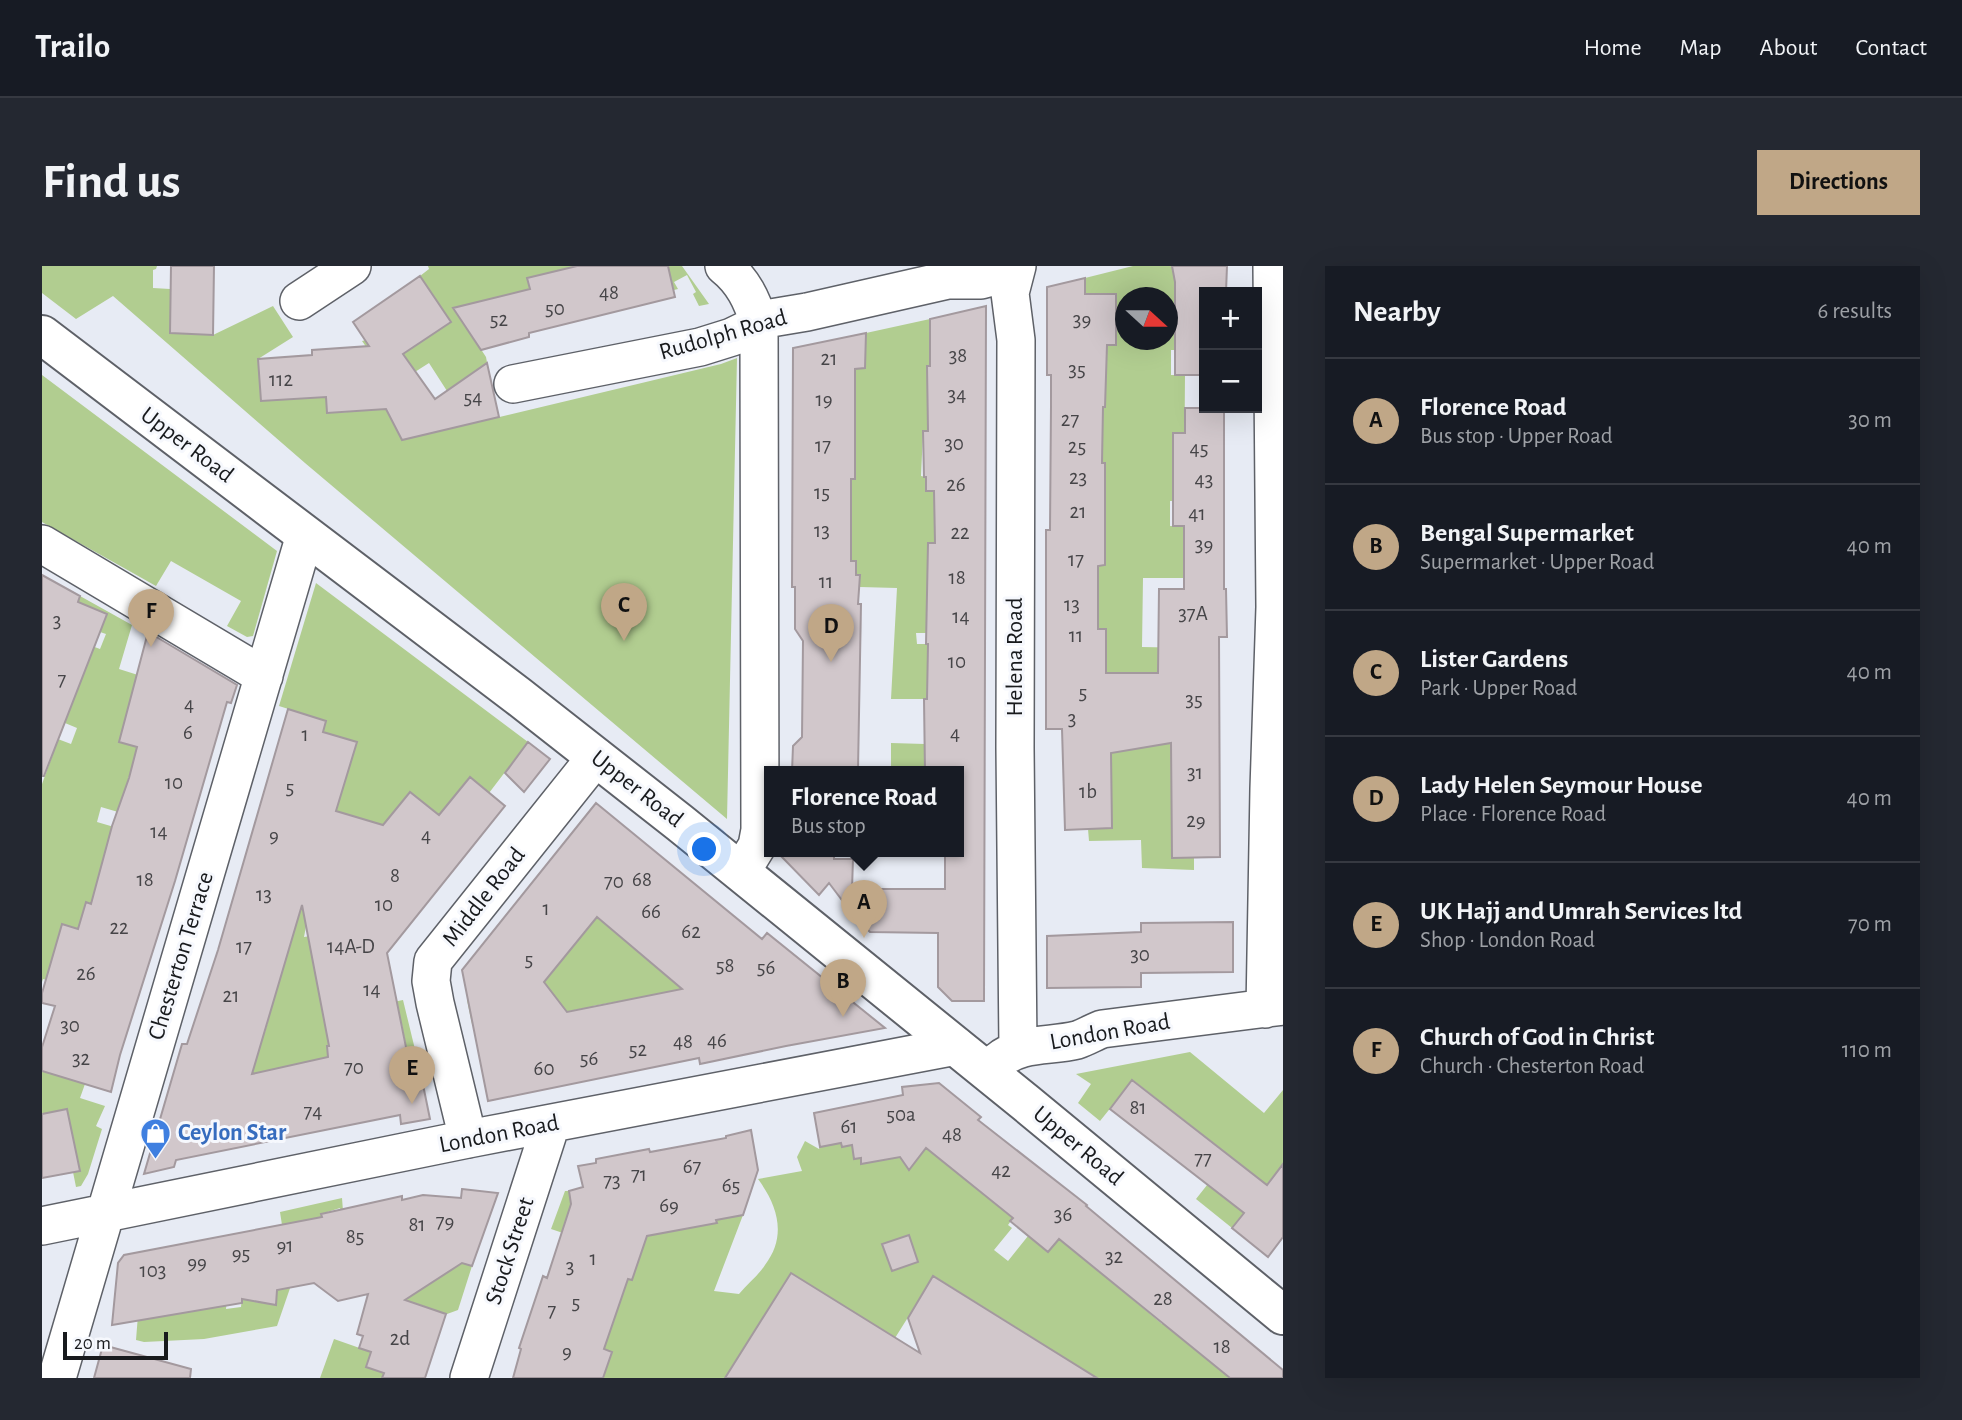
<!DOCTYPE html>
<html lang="en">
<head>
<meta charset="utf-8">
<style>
	body { margin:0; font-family:"Alegreya Sans",sans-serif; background:#242831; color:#f1f3f6 }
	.controls { position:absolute; right:21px; top:21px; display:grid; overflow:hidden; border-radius:0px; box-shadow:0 7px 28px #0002 }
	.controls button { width:63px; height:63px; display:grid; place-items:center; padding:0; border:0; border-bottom:2px solid #363941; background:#171b24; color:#f1f3f6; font:35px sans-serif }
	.compass { position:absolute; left:1073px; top:21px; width:63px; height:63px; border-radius:50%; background:#171b24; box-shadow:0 7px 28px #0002; rotate:111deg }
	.scale { position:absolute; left:21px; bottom:18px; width:105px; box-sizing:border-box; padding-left:7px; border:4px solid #181a1d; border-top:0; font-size:19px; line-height:24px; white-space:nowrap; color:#181a1d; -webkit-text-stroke:5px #f6f8fd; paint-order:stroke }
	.you { position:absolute; left:663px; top:584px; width:24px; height:24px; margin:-18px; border:5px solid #fff; border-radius:50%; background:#1a73e8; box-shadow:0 0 0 10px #1a73e833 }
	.badge { display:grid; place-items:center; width:46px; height:46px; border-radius:50%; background:#c0a787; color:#111; font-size:23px; font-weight:700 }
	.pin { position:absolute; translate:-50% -58px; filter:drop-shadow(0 2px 4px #0008) }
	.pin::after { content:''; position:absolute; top:37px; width:24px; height:21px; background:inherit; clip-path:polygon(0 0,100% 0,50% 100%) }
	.popup { position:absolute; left:722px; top:500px; width:200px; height:91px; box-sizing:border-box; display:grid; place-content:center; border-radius:0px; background:#171b24; filter:drop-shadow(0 2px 5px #0005); font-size:23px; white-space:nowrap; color:#9ea1a6 }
	.popup b { font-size:26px; color:#f1f3f6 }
	.popup::after { content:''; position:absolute; left:50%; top:100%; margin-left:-14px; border:14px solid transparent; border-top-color:#171b24 }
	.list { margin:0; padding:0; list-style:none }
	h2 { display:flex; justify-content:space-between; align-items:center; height:91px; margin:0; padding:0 28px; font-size:30px }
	h2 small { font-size:23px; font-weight:400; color:#9ea1a6 }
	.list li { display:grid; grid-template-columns:46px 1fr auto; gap:21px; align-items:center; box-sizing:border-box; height:126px; padding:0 28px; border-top:2px solid #363941 }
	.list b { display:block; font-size:26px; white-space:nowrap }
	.list p { margin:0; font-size:23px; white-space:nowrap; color:#9ea1a6 }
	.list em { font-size:23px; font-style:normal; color:#9ea1a6 }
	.map { position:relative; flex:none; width:1241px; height:1112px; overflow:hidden; border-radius:0px }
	header { display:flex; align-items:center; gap:42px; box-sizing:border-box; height:98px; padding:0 35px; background:#171b24; border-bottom:2px solid #363941 }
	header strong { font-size:33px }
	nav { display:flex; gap:38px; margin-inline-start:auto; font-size:24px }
	.intro { display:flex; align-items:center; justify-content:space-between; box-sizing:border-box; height:168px; padding:0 42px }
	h1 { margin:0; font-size:49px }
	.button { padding:18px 32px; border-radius:0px; background:#c0a787; color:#111; font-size:24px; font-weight:700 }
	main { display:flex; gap:42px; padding:0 42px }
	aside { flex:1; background:#171b24; border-radius:0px; box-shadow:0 7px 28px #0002 }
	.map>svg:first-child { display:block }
</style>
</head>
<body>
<header>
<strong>Trailo</strong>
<nav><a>Home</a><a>Map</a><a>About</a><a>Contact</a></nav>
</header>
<div class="intro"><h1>Find us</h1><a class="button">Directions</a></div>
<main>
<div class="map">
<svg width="1241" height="1112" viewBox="0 0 1241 1112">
	<rect width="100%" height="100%" fill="#e7ebf4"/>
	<path fill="#b1cd90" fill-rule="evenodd" d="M0,0H115L114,3L111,4V22L128,23V67L171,69L231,40L251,71L216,93L219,135L284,131L285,147L306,146L305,128L312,82L361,174L679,98L695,92L685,553L263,197L71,30L34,53L0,27Z
		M386,0H532V1L485,12L488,23L412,42L444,91L447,107L424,112L405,125L387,97L354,118L342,106L320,75L377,61L385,72L408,56L378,10L387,3Z
		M626,0H640L667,38L657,40L651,28L654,26L645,9L632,16L636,23L632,24Z
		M1091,0H1130L1133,16V47L1144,84H1129V109H1143L1142,235H1128V260H1142V295H1182V312H1101L1100,381L1151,382L1152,446L1130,543V591H1152V604L1100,602L1099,574L1047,575L1046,563L1070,562L1067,407H1056L1064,389V363H1043L1056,345V318L1043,300L1064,299L1063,198L1043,197L1060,194V167L1048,140H1063V115L1060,108H1065L1064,97L1044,79H1074V28H1043V12ZM1084,32H1126V74H1084Z
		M888,53V100L893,165L881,166L879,210L884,211V225H906L893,241V277H886V300L906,367H874L875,378H886L895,433H849L855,322L818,321L817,310L814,309V295H809V219L790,213L813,212L814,103L823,101L824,67Z
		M0,109L235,285L211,370L205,371L185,360L199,335L129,295L114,320L0,256Z
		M274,317L486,476L447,527L428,511L399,550L368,526L348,552L378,577L270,629L262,671L281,668L282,750L361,734L378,804L369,806L360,759C334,763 310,775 285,781L289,822L229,804L198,810L223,766L227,752L223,751L219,677L309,550L290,544L281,466L284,455L237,440Z
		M38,330L90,359L77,403L115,415L86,442L77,476L126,490L92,494L76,546L59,541L55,556L72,561L83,634L36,663L20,658L19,718L1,713L0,716V518L11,488L0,483V467L29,478L35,462L23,457L29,441L0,430L34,427L47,395L23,370L58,383L64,368L58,366L64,350L35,339Z
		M849,477L883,478L906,501H883L882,506H849Z
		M510,592L601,668L591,682L608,696L732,725L634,724L605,730L610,761L596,764L589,733L551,740L550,773L543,742L512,748L454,751L430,758L425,734L505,720L502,716L524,637L494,611Z
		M1148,786L1222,847L1241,824V898L1190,962L1154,933L1188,890L1091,814L1058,855L1036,837L1049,818L1034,808Z
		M0,799L43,818L38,832L63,840L54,860L60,863L46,908L39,920L34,921L31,906L37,905L25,843L0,848Z
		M845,871L867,903L884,882L956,934L954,938L971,952L966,959L970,962L952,984L966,995L986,970L1006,986L1031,956L1021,975L1120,1058L1134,1041L1188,1112H1027L1031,1097L892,1010L853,1072L749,1007L683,1112H544L547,1105L562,1110L570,1086L529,1072L555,1053L571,1058L584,1012L590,1014L594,1000L581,987L509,963L523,925H527L532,949L675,957L674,954L701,949L672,1025L697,1028C705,1018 716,1010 723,999C745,970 736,940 716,913L760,905L755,891L763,875L777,883L778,881L799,877L800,881L810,879L812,892H819L820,898L840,894Z
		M300,932L301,945L300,950L298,942L279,948L281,954L257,996L235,1060L162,1073L102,1076L94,1074L96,1049L125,1050L140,1047L141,1041L185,1033L184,1043L199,1041L202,1007L215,1005L213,1036L234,1039L235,1024L243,1022L240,959L238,946Z
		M416,996L430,1000L416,1044L405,1048L373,1037L369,1049L345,1009Z
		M292,1073L329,1086L324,1101L342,1107L340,1112H278Z"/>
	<path fill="#d1c7cb" stroke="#a3999e" stroke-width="2" fill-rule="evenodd" d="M129,0H172L171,69L128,67Z
		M535,0H626L633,31L487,67V71L439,84L411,42L488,23L485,12Z
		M1130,0H1185L1184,26H1162V109H1133V16Z
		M378,10L409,56L361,88L393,133L445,97L457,151L360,174L344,143L285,147L284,131L219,135L216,93L270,89V84L327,80L311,56Z
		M1043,12V28H1074V79H1065L1063,141H1061L1060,197H1063V299L1056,300V363H1064V407H1116L1117,323H1142V260H1131V167H1143V142H1182V323H1184L1185,371H1177L1178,591L1130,592L1129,477L1069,487L1070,562L1023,564L1020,463H1004V264H1008L1009,140V109H1005V21Z
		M944,40L942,735H910L896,721V667L828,666L812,650L787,617L777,629L735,586H792V593H811L810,623H903V586H916V506H883L882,433H885L886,378H884L886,277H893L892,225H884V211H882L881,165H886L885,100H888V53Z
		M824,67L823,102L813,103V213H809V295H814V309H818L816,338H819L816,504H809V506H750L751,480L760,471L761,375L753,363V321H750L751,82Z
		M0,309L38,330L36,336L65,348L2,510H0Z
		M106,366L195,419L189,437L185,436L133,615L78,789L69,826L0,805V781L13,740L0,737V727L20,658L36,663L44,636L49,638L70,560L87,512L95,481L77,476Z
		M246,443L284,455L281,466L315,476L294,545L341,559L368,526L397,549L428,511L463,540L345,687L369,806L378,804L388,853L359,858L358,849L134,894L132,901L102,908L140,778H145L176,684ZM260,639L287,780H285L286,791L210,808Z
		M486,476L508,493L482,526L463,507Z
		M554,537L720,673L725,667L843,762L744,780L658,798L657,792L446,835L420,704ZM555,651L640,723L525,746L502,716Z
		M1191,656V706L1099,707V721L1005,722V670L1099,666V657Z
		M1090,814L1225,919L1241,898V971L1226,991L1190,962L1202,947L1068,843Z
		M897,817L939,851L936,854L1045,939L1044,940L1241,1104V1112H1188L1017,973L1006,986L968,955L971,952L884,882L867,904L858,891L819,898V892L812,893L810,879L800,881L799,877L778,881L772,847L861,829L860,821Z
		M25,843L38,905L0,912V848Z
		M709,864L716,904L701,949L674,954L675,957L605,970L590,1014L586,1013L562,1083L570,1086L561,1112H471L479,1083L477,1082L501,1010L505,1012L529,938L527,925L541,921L536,900L554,897V893L607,883L608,886L684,872V870Z
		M420,923L456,927L430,1000L420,997L363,1034L404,1048L383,1112H340L342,1107L324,1101L329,1086L317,1082L321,1070L315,1068L326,1028L296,1035L272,1017L235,1024L234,1039L200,1033V1037L70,1059L76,997L82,989L280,951L279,948L360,930V934L381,929L419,932Z
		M867,969L876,996L850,1005L840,978Z
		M749,1007L878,1087L866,1052L891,1010L1055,1112H683Z
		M61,1079L149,1103L148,1112H52Z"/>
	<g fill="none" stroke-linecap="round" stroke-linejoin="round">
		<defs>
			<path id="minor" d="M682,0C701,15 710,34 717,57L718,564L715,580L699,606
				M975,0L968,27L974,74L973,482L976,783
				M257,35L310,0
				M471,118L658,81L690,71L729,52L765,46L906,14H939L950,11L971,0
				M0,278L222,410
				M1223,743L1227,523L1233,341L1230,0
				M956,795C980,775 1007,781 1035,774C1044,771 1052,766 1060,763L1241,740
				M426,873L393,737L389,715L391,695L554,491
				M0,960L426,873L914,780
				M15,1112L263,269
				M427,1112L509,858"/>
			<path id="tertiary" d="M0,69L476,430L638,557L984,837L1241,1049"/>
		</defs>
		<use href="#minor" stroke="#5e6168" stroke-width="40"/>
		<use href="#tertiary" stroke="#5e6168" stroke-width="42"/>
		<use href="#minor" stroke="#fff" stroke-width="37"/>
		<use href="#tertiary" stroke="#fff" stroke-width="38"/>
	</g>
	<defs>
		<symbol id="shop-pin" viewBox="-11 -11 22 30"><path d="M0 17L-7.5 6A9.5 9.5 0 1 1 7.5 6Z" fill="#3f7fe0" stroke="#f6f8fd"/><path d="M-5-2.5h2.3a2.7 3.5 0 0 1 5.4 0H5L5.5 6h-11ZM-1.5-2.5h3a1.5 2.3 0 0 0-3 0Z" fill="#fff"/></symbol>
	</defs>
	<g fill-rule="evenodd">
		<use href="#shop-pin" x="96" y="850" width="35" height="47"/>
	</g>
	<g text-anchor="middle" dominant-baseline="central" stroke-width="6" stroke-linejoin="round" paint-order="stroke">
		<g font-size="21" fill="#464548">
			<text x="567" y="26">48</text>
			<text x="513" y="42">50</text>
			<text x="457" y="53">52</text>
			<text x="1040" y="53">39</text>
			<text x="916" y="89">38</text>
			<text x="787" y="92">21</text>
			<text x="1035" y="103">35</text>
			<text x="239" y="113">112</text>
			<text x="915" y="128">34</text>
			<text x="431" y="131">54</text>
			<text x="782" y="133">19</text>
			<text x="1028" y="153">27</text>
			<text x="912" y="177">30</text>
			<text x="781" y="179">17</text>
			<text x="1035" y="180">25</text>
			<text x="1157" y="182">45</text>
			<text x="1036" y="211">23</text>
			<text x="1162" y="213">43</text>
			<text x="914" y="218">26</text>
			<text x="780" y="226">15</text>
			<text x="1036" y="245">21</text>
			<text x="1155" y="247">41</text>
			<text x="780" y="264">13</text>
			<text x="918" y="266">22</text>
			<text x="1162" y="278">39</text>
			<text x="1034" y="293">17</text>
			<text x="915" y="311">18</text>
			<text x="784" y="315">11</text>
			<text x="1030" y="338">13</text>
			<text x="1151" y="347">37A</text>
			<text x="919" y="350">14</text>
			<text x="15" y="354">3</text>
			<text x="1034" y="369">11</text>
			<text x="915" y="395">10</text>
			<text x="20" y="413">7</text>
			<text x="1041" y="426">5</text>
			<text x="1152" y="433">35</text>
			<text x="147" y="438">4</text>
			<text x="1030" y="452">3</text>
			<text x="146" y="466">6</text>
			<text x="913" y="467">4</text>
			<text x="263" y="468">1</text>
			<text x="1153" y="506">31</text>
			<text x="132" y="516">10</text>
			<text x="248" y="521">5</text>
			<text x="1046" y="525">1b</text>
			<text x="1154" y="554">29</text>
			<text x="117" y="565">14</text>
			<text x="232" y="569">9</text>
			<text x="384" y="569">4</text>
			<text x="353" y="609">8</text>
			<text x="103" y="613">18</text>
			<text x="600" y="613">68</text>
			<text x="572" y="615">70</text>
			<text x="222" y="628">13</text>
			<text x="342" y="638">10</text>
			<text x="504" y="642">1</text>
			<text x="609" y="645">66</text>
			<text x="77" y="661">22</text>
			<text x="649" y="665">62</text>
			<text x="202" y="680">17</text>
			<text x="309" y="680">14A-D</text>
			<text x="1098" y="688">30</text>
			<text x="487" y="693">5</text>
			<text x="683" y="699">58</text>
			<text x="724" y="701">56</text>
			<text x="44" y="707">26</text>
			<text x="330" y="723">14</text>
			<text x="189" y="729">21</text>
			<text x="28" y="759">30</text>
			<text x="675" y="774">46</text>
			<text x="641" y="775">48</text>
			<text x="596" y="783">52</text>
			<text x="39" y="792">32</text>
			<text x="547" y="792">56</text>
			<text x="312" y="801">70</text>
			<text x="502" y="802">60</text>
			<text x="1096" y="841">81</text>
			<text x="271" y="845">74</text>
			<text x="859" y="848">50a</text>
			<text x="807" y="860">61</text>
			<text x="910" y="868">48</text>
			<text x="1161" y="892">77</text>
			<text x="650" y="900">67</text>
			<text x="959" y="904">42</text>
			<text x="597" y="908">71</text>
			<text x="570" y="914">73</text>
			<text x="689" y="919">65</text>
			<text x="627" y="939">69</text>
			<text x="1021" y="948">36</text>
			<text x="403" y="955">79</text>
			<text x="375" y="958">81</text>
			<text x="313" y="970">85</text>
			<text x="243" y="979">91</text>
			<text x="199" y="987">95</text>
			<text x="1072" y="990">32</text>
			<text x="551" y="992">1</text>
			<text x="155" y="996">99</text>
			<text x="528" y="1000">3</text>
			<text x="111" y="1004">103</text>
			<text x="1121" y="1032">28</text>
			<text x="534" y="1036">5</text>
			<text x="510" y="1044">7</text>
			<text x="358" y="1072">2d</text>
			<text x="1180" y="1080">18</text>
			<text x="525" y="1085">9</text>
		</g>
		<g font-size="24" fill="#181a1d" stroke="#f6f8fd">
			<text transform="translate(681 69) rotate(-16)">Rudolph Road</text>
			<text transform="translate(145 179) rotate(37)">Upper Road</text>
			<text transform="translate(973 391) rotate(-90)">Helena Road</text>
			<text transform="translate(595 523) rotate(38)">Upper Road</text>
			<text transform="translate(442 631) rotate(-52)">Middle Road</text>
			<text transform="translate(139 690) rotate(-73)">Chesterton Terrace</text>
			<text transform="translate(1068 766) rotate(-10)">London Road</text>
			<text transform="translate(457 868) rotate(-11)">London Road</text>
			<text transform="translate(1036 880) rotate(40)">Upper Road</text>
			<text transform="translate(468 985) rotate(-72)">Stock Street</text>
		</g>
		<g font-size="24" font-weight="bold" fill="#366cbe" stroke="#f6f8fd" text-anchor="start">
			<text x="136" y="867">Ceylon Star</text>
		</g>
	</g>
</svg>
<div class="controls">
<button>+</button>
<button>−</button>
</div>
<svg class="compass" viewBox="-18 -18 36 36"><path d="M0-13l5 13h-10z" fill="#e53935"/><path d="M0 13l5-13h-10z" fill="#9ea1a6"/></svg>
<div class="scale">20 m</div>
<div class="you"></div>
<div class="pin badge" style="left:822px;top:672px">A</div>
<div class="popup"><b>Florence Road</b>Bus stop</div>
<div class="pin badge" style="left:801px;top:751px">B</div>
<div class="pin badge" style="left:582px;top:375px">C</div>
<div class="pin badge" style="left:789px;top:396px">D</div>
<div class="pin badge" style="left:370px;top:838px">E</div>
<div class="pin badge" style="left:109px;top:381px">F</div>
</div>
<aside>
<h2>Nearby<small>6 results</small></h2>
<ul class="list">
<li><span class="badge">A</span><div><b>Florence Road</b><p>Bus stop · Upper Road</p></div><em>30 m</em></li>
<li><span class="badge">B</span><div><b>Bengal Supermarket</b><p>Supermarket · Upper Road</p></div><em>40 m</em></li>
<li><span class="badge">C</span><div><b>Lister Gardens</b><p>Park · Upper Road</p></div><em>40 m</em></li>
<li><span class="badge">D</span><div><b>Lady Helen Seymour House</b><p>Place · Florence Road</p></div><em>40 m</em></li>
<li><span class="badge">E</span><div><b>UK Hajj and Umrah Services ltd</b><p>Shop · London Road</p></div><em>70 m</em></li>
<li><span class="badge">F</span><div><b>Church of God in Christ</b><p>Church · Chesterton Road</p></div><em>110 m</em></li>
</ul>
</aside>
</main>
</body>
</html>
